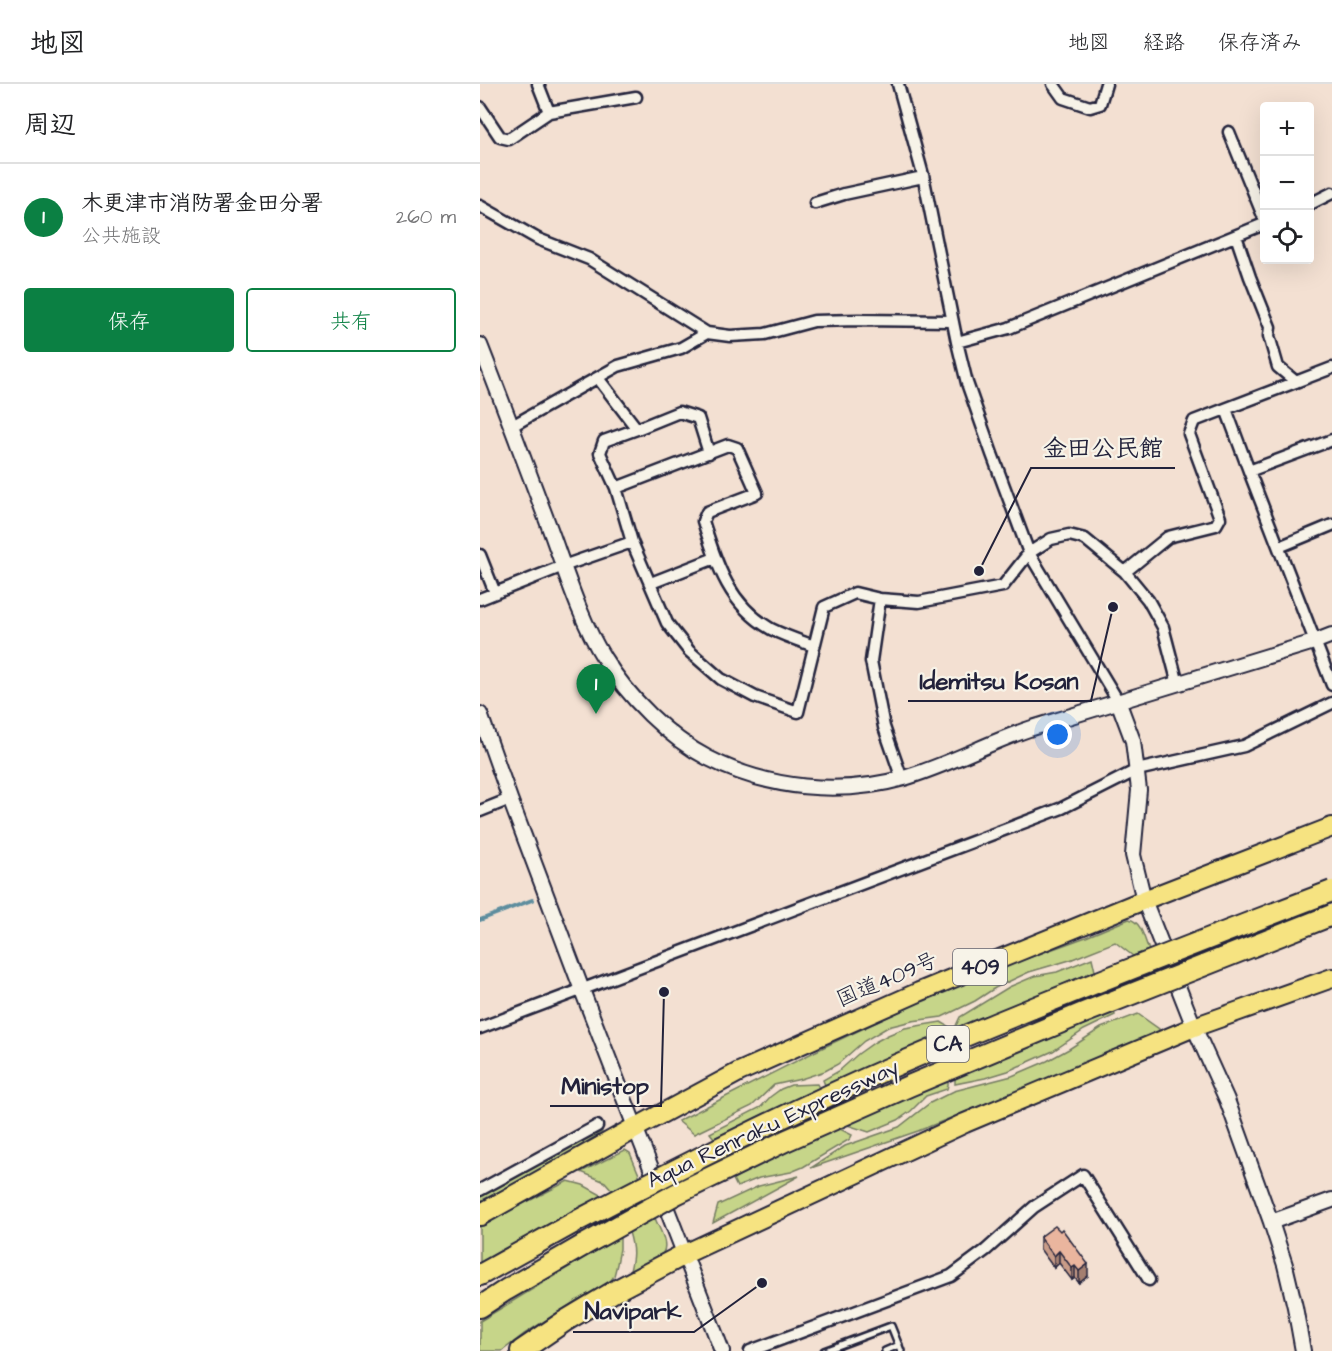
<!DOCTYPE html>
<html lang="ja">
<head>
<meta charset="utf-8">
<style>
	body { margin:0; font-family:"Architects Daughter","Klee One",sans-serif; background:#f6f6f6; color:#202124 }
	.controls { position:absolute; right:18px; top:18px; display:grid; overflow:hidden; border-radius:6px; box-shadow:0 6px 24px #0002 }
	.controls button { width:54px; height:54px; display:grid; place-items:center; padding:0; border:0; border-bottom:2px solid #e0e0e0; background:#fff; color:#202124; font:30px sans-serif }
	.you { position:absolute; left:578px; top:651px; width:21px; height:21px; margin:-15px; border:4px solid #fff; border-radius:50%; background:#1a73e8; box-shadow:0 0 0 9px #1a73e833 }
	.badge { display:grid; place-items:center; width:39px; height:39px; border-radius:50%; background:#0b8043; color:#fff; font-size:20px; font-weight:700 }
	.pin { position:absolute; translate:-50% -50px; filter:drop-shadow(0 2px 3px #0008) }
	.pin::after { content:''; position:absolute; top:32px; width:21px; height:18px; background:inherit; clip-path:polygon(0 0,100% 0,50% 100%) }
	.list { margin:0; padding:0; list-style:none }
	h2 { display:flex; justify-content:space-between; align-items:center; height:78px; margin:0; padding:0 24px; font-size:26px }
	h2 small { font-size:20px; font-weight:400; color:#757577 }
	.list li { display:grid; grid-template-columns:39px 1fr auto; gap:18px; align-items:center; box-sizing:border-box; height:108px; padding:0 24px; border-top:2px solid #e0e0e0 }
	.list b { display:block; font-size:22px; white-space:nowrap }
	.list p { margin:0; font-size:20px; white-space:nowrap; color:#757577 }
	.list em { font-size:20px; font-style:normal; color:#757577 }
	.actions { display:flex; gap:12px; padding:18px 24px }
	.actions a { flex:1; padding:14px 0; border:2px solid #0b8043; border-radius:6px; text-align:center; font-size:21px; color:#0b8043 }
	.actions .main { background:#0b8043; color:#fff }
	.icon { flex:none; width:33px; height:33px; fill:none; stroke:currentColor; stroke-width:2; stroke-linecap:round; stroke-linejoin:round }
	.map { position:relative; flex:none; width:852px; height:1267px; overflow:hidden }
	header { display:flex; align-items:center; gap:36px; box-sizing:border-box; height:84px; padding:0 30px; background:#fff; border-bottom:2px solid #e0e0e0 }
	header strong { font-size:28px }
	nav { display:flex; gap:33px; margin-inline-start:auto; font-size:21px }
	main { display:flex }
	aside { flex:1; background:#fff }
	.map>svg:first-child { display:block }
</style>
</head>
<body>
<header>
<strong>地図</strong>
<nav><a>地図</a><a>経路</a><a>保存済み</a></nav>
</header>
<main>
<aside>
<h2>周辺<small></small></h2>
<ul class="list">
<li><span class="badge">1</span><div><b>木更津市消防署金田分署</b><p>公共施設</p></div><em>260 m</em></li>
</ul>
<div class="actions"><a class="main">保存</a><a>共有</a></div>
</aside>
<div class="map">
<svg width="852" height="1267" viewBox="0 0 852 1267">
	<rect width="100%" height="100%" fill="#f3e0d2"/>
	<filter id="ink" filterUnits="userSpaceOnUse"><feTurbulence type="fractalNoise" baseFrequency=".0167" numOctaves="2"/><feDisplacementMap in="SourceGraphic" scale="12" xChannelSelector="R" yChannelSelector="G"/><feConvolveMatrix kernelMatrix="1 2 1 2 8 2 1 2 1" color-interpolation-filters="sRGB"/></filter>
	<g filter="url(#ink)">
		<path fill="#c6d589" stroke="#747c62" stroke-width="1.5" d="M649,835C662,838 664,855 669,866L653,872L635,858L590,876L549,888L515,904L495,917L462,933L432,937L408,943L384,957L358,980L345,987L321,995L294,1001L272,1022L214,1050L198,1037L344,963L435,920L523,883L606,853Z
			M612,874L615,887L474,946L480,933L529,903L555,892L577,888Z
			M634,927L635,931L604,946L573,967L528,987L505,994L475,1000V993Z
			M658,930L679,945V951L438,1047L331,1084L365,1062L419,1043L450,1019L474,1007L532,992L567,977L589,965L621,944Z
			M461,938L468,942L466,949L345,1001L343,996L359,987L378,970L395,958L408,951L425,944Z
			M468,995V1001L467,1005L446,1012L431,1027L418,1036L389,1048L364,1040Z
			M337,1000L339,1004L234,1054L230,1049L281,1023L290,1013L301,1005L311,1001Z
			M120,1044L122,1048L68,1083L0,1117V1107Z
			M358,1044L372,1051L370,1055L323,1083L311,1088L279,1094L257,1103L253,1095L271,1085Z
			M145,1066L150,1069L160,1093L133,1107L125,1098L101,1088Z
			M319,1092L233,1139L238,1121L279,1102Z
			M88,1097L103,1101L123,1112L61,1144L0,1181V1142Z
			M175,1134C179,1145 189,1159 183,1169L149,1190C154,1173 154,1165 149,1148Z
			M140,1152V1165L137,1180L134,1192L129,1199L99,1215L44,1250L22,1267H0V1237Z"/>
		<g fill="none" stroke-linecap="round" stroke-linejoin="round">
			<path stroke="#5d8d9e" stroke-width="4" d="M0,836L52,816"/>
			<defs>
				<path id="service" d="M344,1267L411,1242L421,1267
					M405,1267L419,1261"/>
				<path id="minor" d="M58,0L69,28
					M418,0L443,91L477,258L487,299L512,370L549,469L638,617
					M573,0L583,14L610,23L620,20L626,0
					M0,23L20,53L29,55L69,28L156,13
					M749,48L784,134
					M335,119L364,110L443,93
					M830,120L852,109
					M0,122L58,155L109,175L227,249L250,252L285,250L334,237L378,236L472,237
					M756,152L770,193L790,243L789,252L798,283L816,298
					M477,258L529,244L784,140
					M118,294L157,345L199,328L218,334L229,369
					M746,325L769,387
					M32,342L138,282L201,264L227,249
					M157,345L124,357L120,369L136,404L152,458L187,539L209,567L241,595L275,613L318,628L344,523L375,509L400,515L439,518L523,502L549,469L571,455L589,451L605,455L645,488L668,516L683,543L698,600
					M852,356L769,387L852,601
					M136,404L248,361L257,364L277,409L227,428L223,437C237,481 249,521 291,545C305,552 320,557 334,562
					M799,463L852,441
					M0,471L15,509
					M645,488L688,453L736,441L740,434L709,350L714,337L852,284
					M171,499L235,474
					M0,515L83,482L152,458
					M400,515L391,577L404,643L422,695
					M0,727L30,715
					M0,944L582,724L657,686L764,662L852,619
					M0,1106L117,1042
					M270,1267L471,1192L506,1166L554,1123L603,1091L669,1196"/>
				<path id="tertiary" d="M0,261C24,322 47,384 70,445C85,486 101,538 124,574C147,612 189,654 228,674C288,705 360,712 424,694C469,681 511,657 555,643C648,614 741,587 834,558L852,551
					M638,617L653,657L659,706L653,771L664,816L714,943L747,1016L791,1138L805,1181L815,1223L823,1267
					M0,630L30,715L102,906L242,1267
					M791,1138L852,1116"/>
				<path id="trunk" d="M157,1043L259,988L439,908L664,816L852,743
					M205,1170L485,1039L714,943L852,894"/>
				<path id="motorway" d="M0,1131L157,1043
					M0,1191L95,1138
					M0,1223L26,1206L104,1161
					M41,1267L85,1237L135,1207L205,1170"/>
			</defs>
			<use href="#service" stroke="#22223b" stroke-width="10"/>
			<use href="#minor" stroke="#22223b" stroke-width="15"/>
			<use href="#tertiary" stroke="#22223b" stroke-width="18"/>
			<use href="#trunk" stroke="#22223b" stroke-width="22"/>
			<use href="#motorway" stroke="#22223b" stroke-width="24"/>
			<use href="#service" stroke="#f7f3e8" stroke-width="5"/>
			<use href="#minor" stroke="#f7f3e8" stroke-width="10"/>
			<use href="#tertiary" stroke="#f7f3e8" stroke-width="14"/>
			<use href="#trunk" stroke="#f6e381" stroke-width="18"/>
			<use href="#motorway" stroke="#f6e381" stroke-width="20"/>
			<defs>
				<path id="motorway-bridge" d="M95,1138C202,1082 310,1027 421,979C563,918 708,862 852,807
					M104,1161L196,1110L305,1057L429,1002L601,930L852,831"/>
			</defs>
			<use href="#motorway-bridge" stroke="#22223b" stroke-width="24" stroke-linecap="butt"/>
			<use href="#motorway-bridge" stroke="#f6e381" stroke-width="20"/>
		</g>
		<path fill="#c99c88" stroke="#22223b" stroke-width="1.5" d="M580,1147L608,1192L599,1199L595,1194L592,1196L579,1179L574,1184L560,1165V1153Z"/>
		<path fill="#a47f6f" stroke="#22223b" stroke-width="1.5" d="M579,1167V1179L574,1184V1172Z
			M608,1180V1192L599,1199V1187Z
			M595,1182V1194L592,1196V1184Z"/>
		<path fill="#eab59e" stroke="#22223b" stroke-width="1.5" d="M575,1142L580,1147L582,1145L608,1180L599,1187L595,1182L592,1184L579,1167L574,1172L560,1153Z"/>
	</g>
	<g text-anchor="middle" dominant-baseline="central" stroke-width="4.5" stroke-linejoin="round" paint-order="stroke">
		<g fill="#f7f3e8" stroke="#62616f" stroke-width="1.5">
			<rect x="473" y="865" width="54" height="36" rx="4.5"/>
			<rect x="447" y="942" width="42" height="36" rx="4.5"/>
		</g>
		<g font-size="21" font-weight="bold" fill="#22223b">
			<text x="500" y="883">409</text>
			<text x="468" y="960">CA</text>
		</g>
		<g font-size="22" fill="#22223b" stroke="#f7f3e8">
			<text transform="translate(407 896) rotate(-23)">国道409号</text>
			<text transform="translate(293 1040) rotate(-25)">Aqua Renraku Expressway</text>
		</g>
	</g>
	<path fill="none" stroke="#22223b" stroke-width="2" d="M499 487L551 384H695M633 523L611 617H428M184 908L181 1022H70M282 1199L214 1248H93"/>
	<g fill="#22223b" stroke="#f7f3e8" stroke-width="2">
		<circle cx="499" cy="487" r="6"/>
		<circle cx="633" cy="523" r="6"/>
		<circle cx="184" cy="908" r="6"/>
		<circle cx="282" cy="1199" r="6"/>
	</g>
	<g font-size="24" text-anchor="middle" font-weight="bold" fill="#22223b" stroke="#f7f3e8" stroke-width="4.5" stroke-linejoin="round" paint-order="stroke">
		<text x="623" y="372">金田公民館</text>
		<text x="519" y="605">Idemitsu Kosan</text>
		<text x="125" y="1010">Ministop</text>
		<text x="153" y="1235">Navipark</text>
	</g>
</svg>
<div class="controls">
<button>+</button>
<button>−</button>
<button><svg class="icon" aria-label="locate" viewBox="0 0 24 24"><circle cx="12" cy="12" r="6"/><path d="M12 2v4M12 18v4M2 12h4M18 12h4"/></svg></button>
</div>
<div class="you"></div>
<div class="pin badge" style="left:116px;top:630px">1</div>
</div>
</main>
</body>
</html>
